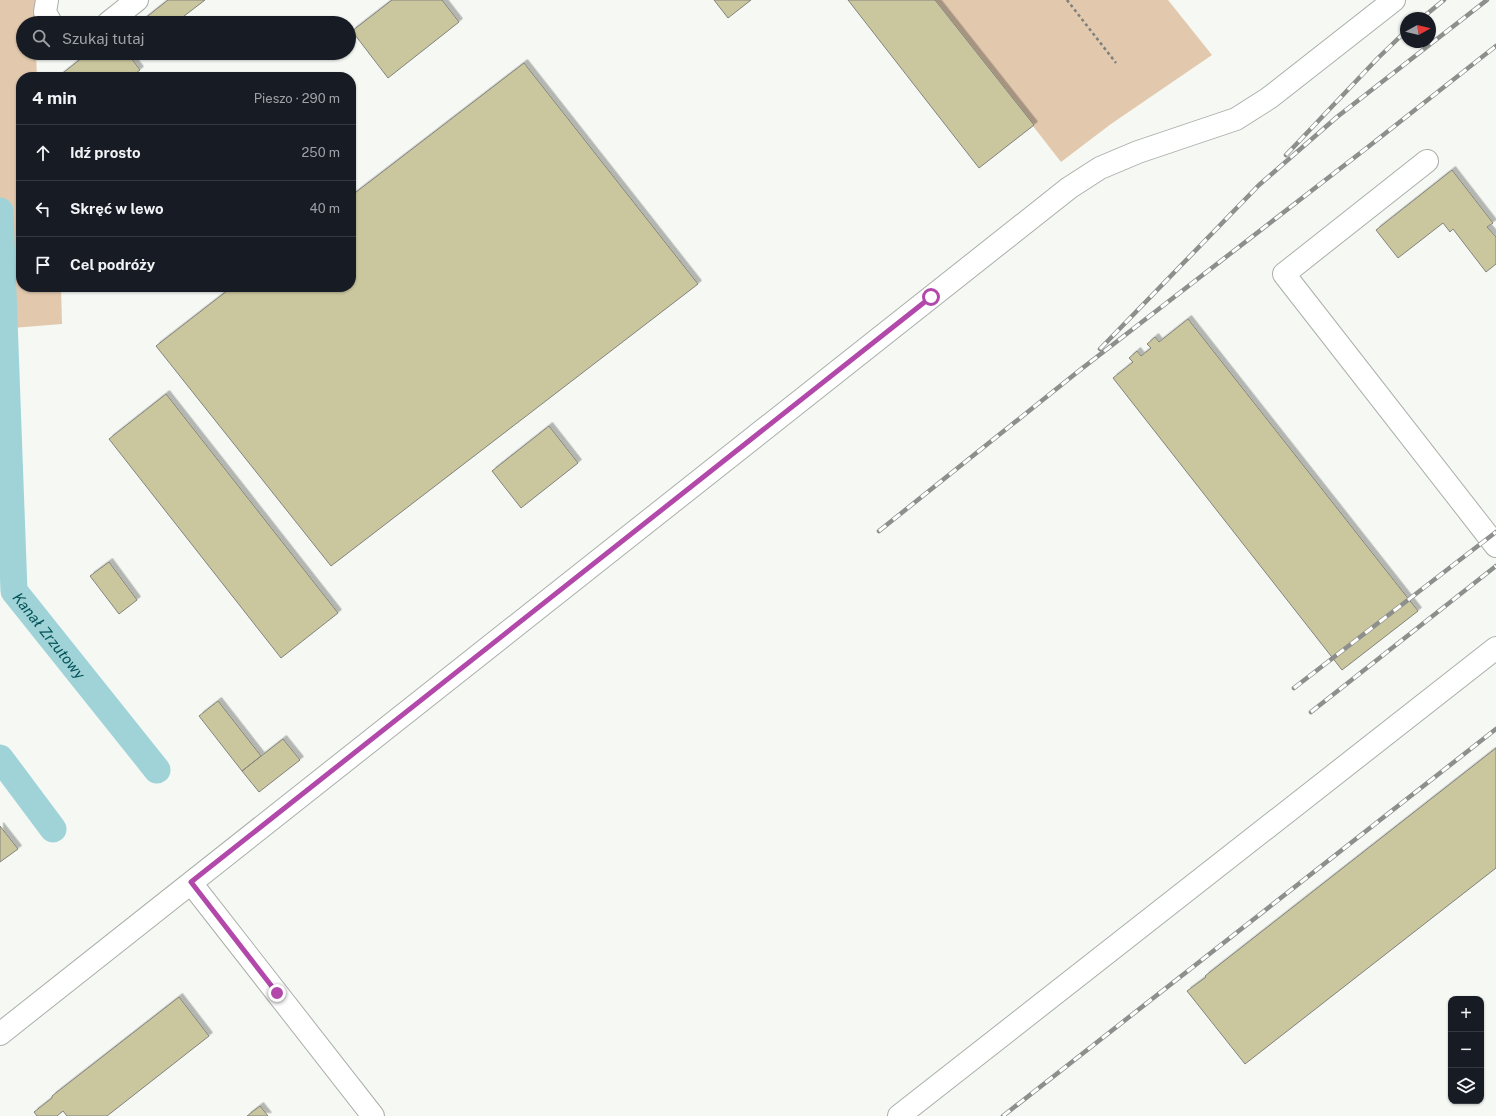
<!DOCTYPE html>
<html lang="pl">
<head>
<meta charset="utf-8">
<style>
	body { margin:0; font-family:"Public Sans",sans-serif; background:#20242c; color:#f1f3f6 }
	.controls { position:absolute; right:12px; bottom:12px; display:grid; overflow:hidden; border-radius:8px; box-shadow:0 1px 3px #0004 }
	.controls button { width:36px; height:36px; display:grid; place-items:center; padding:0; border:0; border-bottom:1px solid #363941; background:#171b24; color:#f1f3f6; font:20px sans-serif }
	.compass { position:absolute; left:1400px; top:12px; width:36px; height:36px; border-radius:50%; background:#171b24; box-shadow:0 1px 3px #0004; rotate:82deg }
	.stop { position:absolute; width:12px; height:12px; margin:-9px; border:3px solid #b248aa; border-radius:50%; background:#fff }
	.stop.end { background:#b248aa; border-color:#fff; box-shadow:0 1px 4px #0008 }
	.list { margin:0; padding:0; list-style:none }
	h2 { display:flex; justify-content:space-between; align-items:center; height:52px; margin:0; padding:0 16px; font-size:17px }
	h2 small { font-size:13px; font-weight:400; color:#9ea1a6 }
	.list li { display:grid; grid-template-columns:26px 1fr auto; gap:12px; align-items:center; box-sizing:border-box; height:56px; padding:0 16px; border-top:1px solid #363941 }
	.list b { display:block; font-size:15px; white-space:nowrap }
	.list em { font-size:13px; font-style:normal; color:#9ea1a6 }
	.icon { flex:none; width:22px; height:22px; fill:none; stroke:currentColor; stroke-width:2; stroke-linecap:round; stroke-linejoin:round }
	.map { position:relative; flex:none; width:1496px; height:1116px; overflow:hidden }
	.search { position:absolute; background:#171b24; box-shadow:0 1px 3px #0004; left:16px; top:16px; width:340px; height:44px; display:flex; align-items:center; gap:10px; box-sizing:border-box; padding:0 14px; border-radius:22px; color:#9ea1a6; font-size:15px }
	.panel { position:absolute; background:#171b24; box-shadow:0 1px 3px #0004; left:16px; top:72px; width:340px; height:220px; border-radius:16px }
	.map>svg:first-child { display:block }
</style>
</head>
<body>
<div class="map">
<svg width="1496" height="1116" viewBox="0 0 1496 1116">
	<defs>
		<filter id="shadow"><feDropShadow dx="3.5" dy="-3.5" stdDeviation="0" flood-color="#0004"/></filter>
	</defs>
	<rect width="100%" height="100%" fill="#f5f8f3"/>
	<path fill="#e2c9ae" d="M0,0H35L36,23H23V53H36L37,77H21V287H61L62,324L0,329Z
		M935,0H1168L1212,55L1111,124L1061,162Z"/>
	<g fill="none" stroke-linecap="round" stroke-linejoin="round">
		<g stroke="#9fd3d8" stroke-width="27">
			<path id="s1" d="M0,211L14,591L157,770"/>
			<path d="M0,758L53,829"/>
		</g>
	</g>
	<path fill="#cac79e" stroke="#84847e" filter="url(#shadow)" d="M168,0H205L175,23H139Z
		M392,0H442L459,22L388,78L352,31Z
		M714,0H751L728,18Z
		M848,0H935L1034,125L979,168Z
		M88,53H137L131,58L140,70L131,77H58Z
		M524,63L698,284L331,566L156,346L232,287H351V196Z
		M1452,170L1493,223L1487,227L1496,237V264L1486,272L1453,229L1450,232L1443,223L1398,258L1376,230Z
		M1188,319L1418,611L1342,670L1113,378L1133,362L1129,358L1137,351L1141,356L1151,348L1147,344L1155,337L1159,342Z
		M166,394L338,613L281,658L109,439Z
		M549,426L578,463L521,508L492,471Z
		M109,562L137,600L119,614L90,576Z
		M218,701L261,756L242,771L199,716Z
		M283,739L300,760L259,792L242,771Z
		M1496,748V868L1245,1064L1187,991L1206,977L1205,976Z
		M0,826L18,849L0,862Z
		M179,997L209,1036L107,1116H67L63,1111L57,1116H37L34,1112L52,1098V1096Z
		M260,1106L268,1116H247Z"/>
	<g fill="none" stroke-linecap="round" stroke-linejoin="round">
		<defs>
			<path id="minor" d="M47,0L45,12L51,23
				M108,23L137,0
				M1427,161L1284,274L1496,546
				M191,883L373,1116
				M0,1034L1069,188L1100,168L1138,152L1236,119L1269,98L1394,0
				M899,1116L1496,648"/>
		</defs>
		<use href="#minor" stroke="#abafaa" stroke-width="24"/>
		<path stroke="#7d7f7b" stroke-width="2.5" stroke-dasharray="3 3" stroke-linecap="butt" d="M1067,0L1116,63"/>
		<use href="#minor" stroke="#fff" stroke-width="22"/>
		<defs>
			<path id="rail" d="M1422,18L1444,0
				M1286,155L1378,58L1406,31
				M1100,349L1259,185L1337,117L1487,0
				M879,531L1080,370L1368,147L1496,46
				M1294,688L1496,532
				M1311,712L1496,566
				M1003,1116L1496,729"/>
		</defs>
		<use href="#rail" stroke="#8d8f8c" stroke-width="4.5"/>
		<use href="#rail" stroke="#fff" stroke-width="3" stroke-dasharray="9" stroke-linecap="butt"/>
	</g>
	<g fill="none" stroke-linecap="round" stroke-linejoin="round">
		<path stroke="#b248aa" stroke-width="5" d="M277,993L191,882L931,297"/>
	</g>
	<g text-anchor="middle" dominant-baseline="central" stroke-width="3" stroke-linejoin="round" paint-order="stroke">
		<g font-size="15" font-style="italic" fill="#035358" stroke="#fff">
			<text stroke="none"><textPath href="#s1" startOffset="437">Kanał Zrzutowy</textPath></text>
		</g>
	</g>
</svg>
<div class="controls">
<button>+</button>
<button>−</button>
<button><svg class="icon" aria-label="layers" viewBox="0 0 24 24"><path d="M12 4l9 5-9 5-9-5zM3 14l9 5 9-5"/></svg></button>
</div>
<svg class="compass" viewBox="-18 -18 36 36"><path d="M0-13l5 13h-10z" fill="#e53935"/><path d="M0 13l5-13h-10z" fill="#9ea1a6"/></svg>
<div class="stop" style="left:931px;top:297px"></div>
<div class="stop end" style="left:277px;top:993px"></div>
<div class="search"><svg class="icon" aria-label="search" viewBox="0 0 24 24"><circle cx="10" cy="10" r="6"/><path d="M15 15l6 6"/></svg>Szukaj tutaj</div>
<section class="panel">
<h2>4 min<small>Pieszo · 290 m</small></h2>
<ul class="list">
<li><svg class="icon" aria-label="ahead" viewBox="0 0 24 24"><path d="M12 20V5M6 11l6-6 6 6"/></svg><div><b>Idź prosto</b></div><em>250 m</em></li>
<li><svg class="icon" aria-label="left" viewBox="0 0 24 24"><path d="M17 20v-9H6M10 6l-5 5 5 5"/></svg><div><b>Skręć w lewo</b></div><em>40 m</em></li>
<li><svg class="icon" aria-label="arrive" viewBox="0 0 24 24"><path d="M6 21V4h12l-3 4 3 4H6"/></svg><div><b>Cel podróży</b></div></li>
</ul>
</section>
</div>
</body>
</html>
